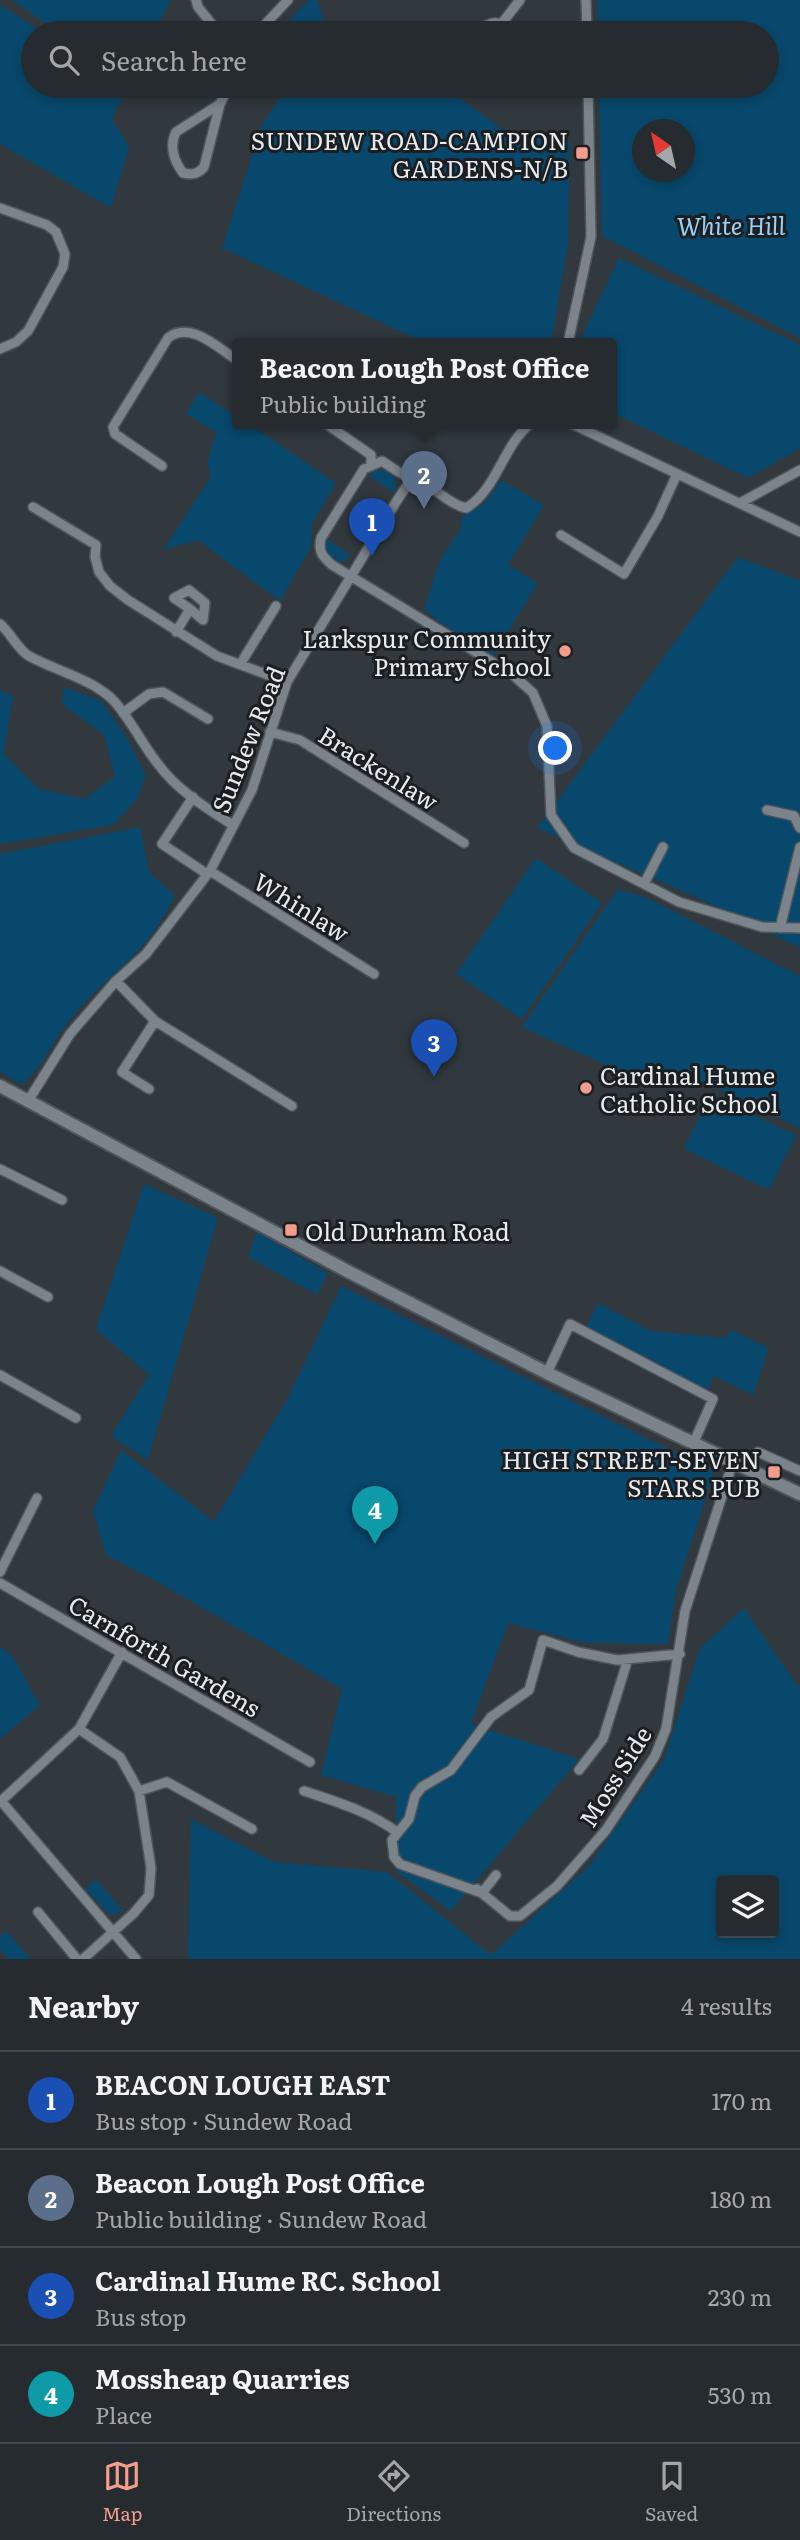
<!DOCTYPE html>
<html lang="en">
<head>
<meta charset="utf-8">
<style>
	body { margin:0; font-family:Literata,serif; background:#31373a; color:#f1f3f6 }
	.controls { position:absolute; right:21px; bottom:21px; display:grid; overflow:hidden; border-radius:7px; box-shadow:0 4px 10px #0003 }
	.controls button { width:63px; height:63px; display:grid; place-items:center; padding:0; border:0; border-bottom:2px solid #42474a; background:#252b2e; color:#f1f3f6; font:35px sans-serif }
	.compass { position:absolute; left:632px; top:119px; width:63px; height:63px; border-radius:50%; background:#252b2e; box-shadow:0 4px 10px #0003; rotate:326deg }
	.you { position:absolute; left:556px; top:749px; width:24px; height:24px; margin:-18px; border:5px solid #fff; border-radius:50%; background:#1a73e8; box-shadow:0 0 0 10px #1a73e833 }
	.badge { display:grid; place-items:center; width:46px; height:46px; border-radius:50%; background:#f49d8d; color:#fff; font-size:23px; font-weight:700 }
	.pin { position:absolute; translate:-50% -58px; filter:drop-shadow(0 2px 4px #0008) }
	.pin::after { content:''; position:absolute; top:37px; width:24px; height:21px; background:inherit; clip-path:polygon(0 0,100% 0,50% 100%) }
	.popup { position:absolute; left:232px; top:338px; width:385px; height:91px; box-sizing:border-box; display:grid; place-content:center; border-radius:7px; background:#252b2e; filter:drop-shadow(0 2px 5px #0005); font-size:23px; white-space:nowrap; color:#a3a7aa }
	.popup b { font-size:26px; color:#f1f3f6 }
	.popup::after { content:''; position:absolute; left:50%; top:100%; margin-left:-14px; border:14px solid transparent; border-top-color:#252b2e }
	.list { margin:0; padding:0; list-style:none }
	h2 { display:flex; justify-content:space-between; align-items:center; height:91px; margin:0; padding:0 28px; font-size:30px }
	h2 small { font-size:23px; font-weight:400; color:#a3a7aa }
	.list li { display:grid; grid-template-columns:46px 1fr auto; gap:21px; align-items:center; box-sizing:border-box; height:98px; padding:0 28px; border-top:2px solid #42474a }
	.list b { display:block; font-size:26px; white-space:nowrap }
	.list p { margin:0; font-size:23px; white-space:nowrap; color:#a3a7aa }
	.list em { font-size:23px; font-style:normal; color:#a3a7aa }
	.icon { flex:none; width:38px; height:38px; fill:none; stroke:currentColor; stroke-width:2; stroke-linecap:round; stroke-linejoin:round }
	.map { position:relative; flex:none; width:800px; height:1959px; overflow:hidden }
	.search { position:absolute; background:#252b2e; box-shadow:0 4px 10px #0003; left:21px; right:21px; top:21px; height:77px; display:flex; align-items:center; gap:18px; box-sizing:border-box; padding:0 24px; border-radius:38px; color:#a3a7aa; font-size:26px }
	.sheet { height:483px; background:#252b2e }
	nav { display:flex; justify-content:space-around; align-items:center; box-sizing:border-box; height:98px; border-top:2px solid #42474a; background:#252b2e; font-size:19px; color:#a3a7aa }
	nav a { display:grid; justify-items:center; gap:4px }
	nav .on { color:#f49d8d }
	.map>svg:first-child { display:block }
</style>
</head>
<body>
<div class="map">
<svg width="800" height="1959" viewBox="0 0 800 1959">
	<rect width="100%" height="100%" fill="#31393e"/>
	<path fill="#08486c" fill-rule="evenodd" d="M12,0H171L154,33H59Z
		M309,0H317L328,33H277Z
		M597,0H800V338L602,236L599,86H767V33H598ZM642,130H684V172H642Z
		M0,5L44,33H33V86H124L127,88L112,119L129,147L111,208L0,144Z
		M288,86H442L504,130L570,142L568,244L551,343H425L222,248L263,123Z
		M619,258L800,345V448L748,478L611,412V343H579Z
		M199,392L237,417V423H247L336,483L312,524L311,547L280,601L198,540L163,550L210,478L208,461L216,432L186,414Z
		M377,470C392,469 398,479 395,493L369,476Z
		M501,480L544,505L508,565L538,583L493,656L439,622L424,609L439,562L462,526L460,522L463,516L484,504Z
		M327,539L351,556L342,562L329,556L326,548Z
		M738,557L800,581V948L698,898L537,828Z
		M64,687L101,701L124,733L146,775L137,799L113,825L0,844V690L13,696L4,754L39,789L85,799L115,776L104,735L62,704Z
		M140,827L149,872L175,896C164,917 152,937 135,954C113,976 89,995 70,1020C53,1041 43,1066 22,1085L0,1072V854Z
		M536,858L602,903L522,1019L456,974Z
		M618,889L647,898L800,976V1128L693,1077L641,1081L522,1027Z
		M710,1095L796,1135L769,1190L684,1149Z
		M144,1184L218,1218L148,1460L111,1436L149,1375L96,1329Z
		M257,1232L328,1273L317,1295L248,1257Z
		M341,1286L714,1472L676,1591L668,1644L585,1643L508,1623L471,1724L579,1759L451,1911L397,1872L396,1797L321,1775L342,1689L163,1585L106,1555L93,1511L121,1450L214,1522L289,1396Z
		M598,1303L651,1331L725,1338L731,1330L769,1348L753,1395L714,1376L707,1390L586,1328Z
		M744,1608L800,1689V1959H188L191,1819L274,1862L387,1872L491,1955L589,1866L664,1759L700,1648ZM721,1880H774V1933H721Z
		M0,1647L11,1654L40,1705L0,1739Z
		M96,1879L123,1911L113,1915L108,1913L85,1889Z
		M6,1931L31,1959H8L0,1949V1936Z"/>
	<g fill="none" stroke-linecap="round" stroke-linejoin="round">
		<defs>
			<path id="minor" d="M196,0L198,7L219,33
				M586,0L587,33
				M502,23L520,0
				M257,33L288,0
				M479,33C489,19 503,20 513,33
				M220,104L176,132C169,146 174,161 183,173C193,175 198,174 204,167L220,104L229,86
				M0,208L47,225L56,232L65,254L63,267L28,331L16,342L0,349
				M568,343L591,237L588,86
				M325,423L371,455V465
				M418,423L421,425
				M531,423C503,445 497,490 466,508C448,504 438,489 421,483C407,478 395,470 382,461L364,469L321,538C318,552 322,556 332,565L512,674L533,693L547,726L551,815L574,848L679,902L762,927L800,928
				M570,423L800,532
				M162,466L115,434L113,427L168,338C190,320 218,348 237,360
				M740,503L800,470
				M33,507L96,545L95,557L99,572L110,586L128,600L217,656L287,682
				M561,535L624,574L658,516L677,474
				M0,624C11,633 18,650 29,656C56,671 93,679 114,701C131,720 142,744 158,764C177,790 206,808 233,825
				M176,632L190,609L203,620L205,603L189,590L174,598L190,609
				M241,663L276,606
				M123,713L149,694L163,692L208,719
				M270,732L300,740L464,843
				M193,797L162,844L207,874
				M767,810L794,816L800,828
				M210,871L374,974
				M644,884L663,847
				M780,928L800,847
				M116,981L155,1021L292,1106
				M149,1089L122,1072L155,1021
				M28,1101L70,1034L116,981L146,954L210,871L252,790L287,682L396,502L406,487L414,483
				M0,1169L62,1200
				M0,1271L48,1297
				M547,1373L570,1324L713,1399L693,1444
				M0,1375L76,1418
				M758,1452L800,1471
				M0,1572L37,1498
				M0,1583L310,1762
				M79,1729L120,1757L139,1791L151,1868L149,1895L134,1913L83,1959
				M579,1770L603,1739L628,1659
				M139,1791L167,1782L252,1829
				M304,1791C337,1802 368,1811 397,1832
				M1,1801L136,1959
				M0,1802L79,1729L122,1652
				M496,1875L482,1893L400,1864L394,1857L392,1840L409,1819L415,1796L422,1787L451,1770L491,1717L529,1690L543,1640L578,1652L617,1660L680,1654
				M477,1889L510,1916H520L557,1886L606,1830L655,1756L666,1729L685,1611L733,1462
				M38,1912L77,1959"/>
			<path id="secondary" d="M0,1086L351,1273L547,1373L800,1494"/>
		</defs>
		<use href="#minor" stroke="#4e555a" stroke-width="12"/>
		<use href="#secondary" stroke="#4e555a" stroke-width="16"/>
		<use href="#minor" stroke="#7b848a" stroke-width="9"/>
		<use href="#secondary" stroke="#7b848a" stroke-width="12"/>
	</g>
	<g fill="#f49d8d" stroke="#1c1f22" stroke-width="2.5">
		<rect x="575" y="146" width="14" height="14" rx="3.5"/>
		<circle cx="565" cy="651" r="7"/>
		<circle cx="586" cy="1088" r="7"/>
		<rect x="284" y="1223" width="14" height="14" rx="3.5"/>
		<rect x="767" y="1465" width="14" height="14" rx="3.5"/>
	</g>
	<g text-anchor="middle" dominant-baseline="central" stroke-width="6" stroke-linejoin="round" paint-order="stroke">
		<g font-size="24" fill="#e6ebef" stroke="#1c1f22" text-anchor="end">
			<text x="568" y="139">SUNDEW ROAD-CAMPION<tspan x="568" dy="28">GARDENS-N/B</tspan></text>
			<text x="551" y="637">Larkspur Community<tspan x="551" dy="28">Primary School</tspan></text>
			<text x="600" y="1074" text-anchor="start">Cardinal Hume<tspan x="600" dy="28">Catholic School</tspan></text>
			<text x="305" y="1230" text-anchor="start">Old Durham Road</text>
			<text x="760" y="1458">HIGH STREET-SEVEN<tspan x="760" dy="28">STARS PUB</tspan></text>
		</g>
		<g font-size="24" font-style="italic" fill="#9bcff6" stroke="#1c1f22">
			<text x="731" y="224">White Hill</text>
		</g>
		<g font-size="24" fill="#e6ebef" stroke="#1c1f22">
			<text transform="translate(247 739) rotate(-68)">Sundew Road</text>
			<text transform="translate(379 767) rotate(32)">Brackenlaw</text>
			<text transform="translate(302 906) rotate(32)">Whinlaw</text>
			<text transform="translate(165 1655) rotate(30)">Carnforth Gardens</text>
			<text transform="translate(614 1776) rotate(-58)">Moss Side</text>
		</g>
	</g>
</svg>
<div class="controls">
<button><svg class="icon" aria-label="layers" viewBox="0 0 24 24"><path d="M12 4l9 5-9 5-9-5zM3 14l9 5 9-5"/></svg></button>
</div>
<svg class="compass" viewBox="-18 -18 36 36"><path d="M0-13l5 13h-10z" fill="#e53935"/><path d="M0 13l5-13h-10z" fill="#a3a7aa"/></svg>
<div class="you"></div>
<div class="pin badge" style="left:372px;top:556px;background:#1a4fb4">1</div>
<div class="pin badge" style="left:424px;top:509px;background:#5c6f8a">2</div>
<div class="popup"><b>Beacon Lough Post Office</b>Public building</div>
<div class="pin badge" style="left:434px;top:1077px;background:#1a4fb4">3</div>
<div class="pin badge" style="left:375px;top:1544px;background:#0f9aa8">4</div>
<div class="search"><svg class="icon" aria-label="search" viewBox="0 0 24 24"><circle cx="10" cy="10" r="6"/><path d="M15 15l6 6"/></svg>Search here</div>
</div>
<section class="sheet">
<h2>Nearby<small>4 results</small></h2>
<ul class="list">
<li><span class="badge" style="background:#1a4fb4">1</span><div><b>BEACON LOUGH EAST</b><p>Bus stop · Sundew Road</p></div><em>170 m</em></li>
<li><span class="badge" style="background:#5c6f8a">2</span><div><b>Beacon Lough Post Office</b><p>Public building · Sundew Road</p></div><em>180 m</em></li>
<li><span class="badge" style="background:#1a4fb4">3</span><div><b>Cardinal Hume RC. School</b><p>Bus stop</p></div><em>230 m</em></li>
<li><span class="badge" style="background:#0f9aa8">4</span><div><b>Mossheap Quarries</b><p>Place</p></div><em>530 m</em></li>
</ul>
</section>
<nav>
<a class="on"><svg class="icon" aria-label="map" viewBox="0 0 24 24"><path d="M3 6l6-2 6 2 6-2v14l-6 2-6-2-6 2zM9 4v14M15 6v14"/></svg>Map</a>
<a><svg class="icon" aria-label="directions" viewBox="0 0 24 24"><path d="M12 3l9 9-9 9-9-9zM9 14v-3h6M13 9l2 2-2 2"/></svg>Directions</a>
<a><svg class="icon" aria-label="saved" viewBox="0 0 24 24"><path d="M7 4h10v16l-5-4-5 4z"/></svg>Saved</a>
</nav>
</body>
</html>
